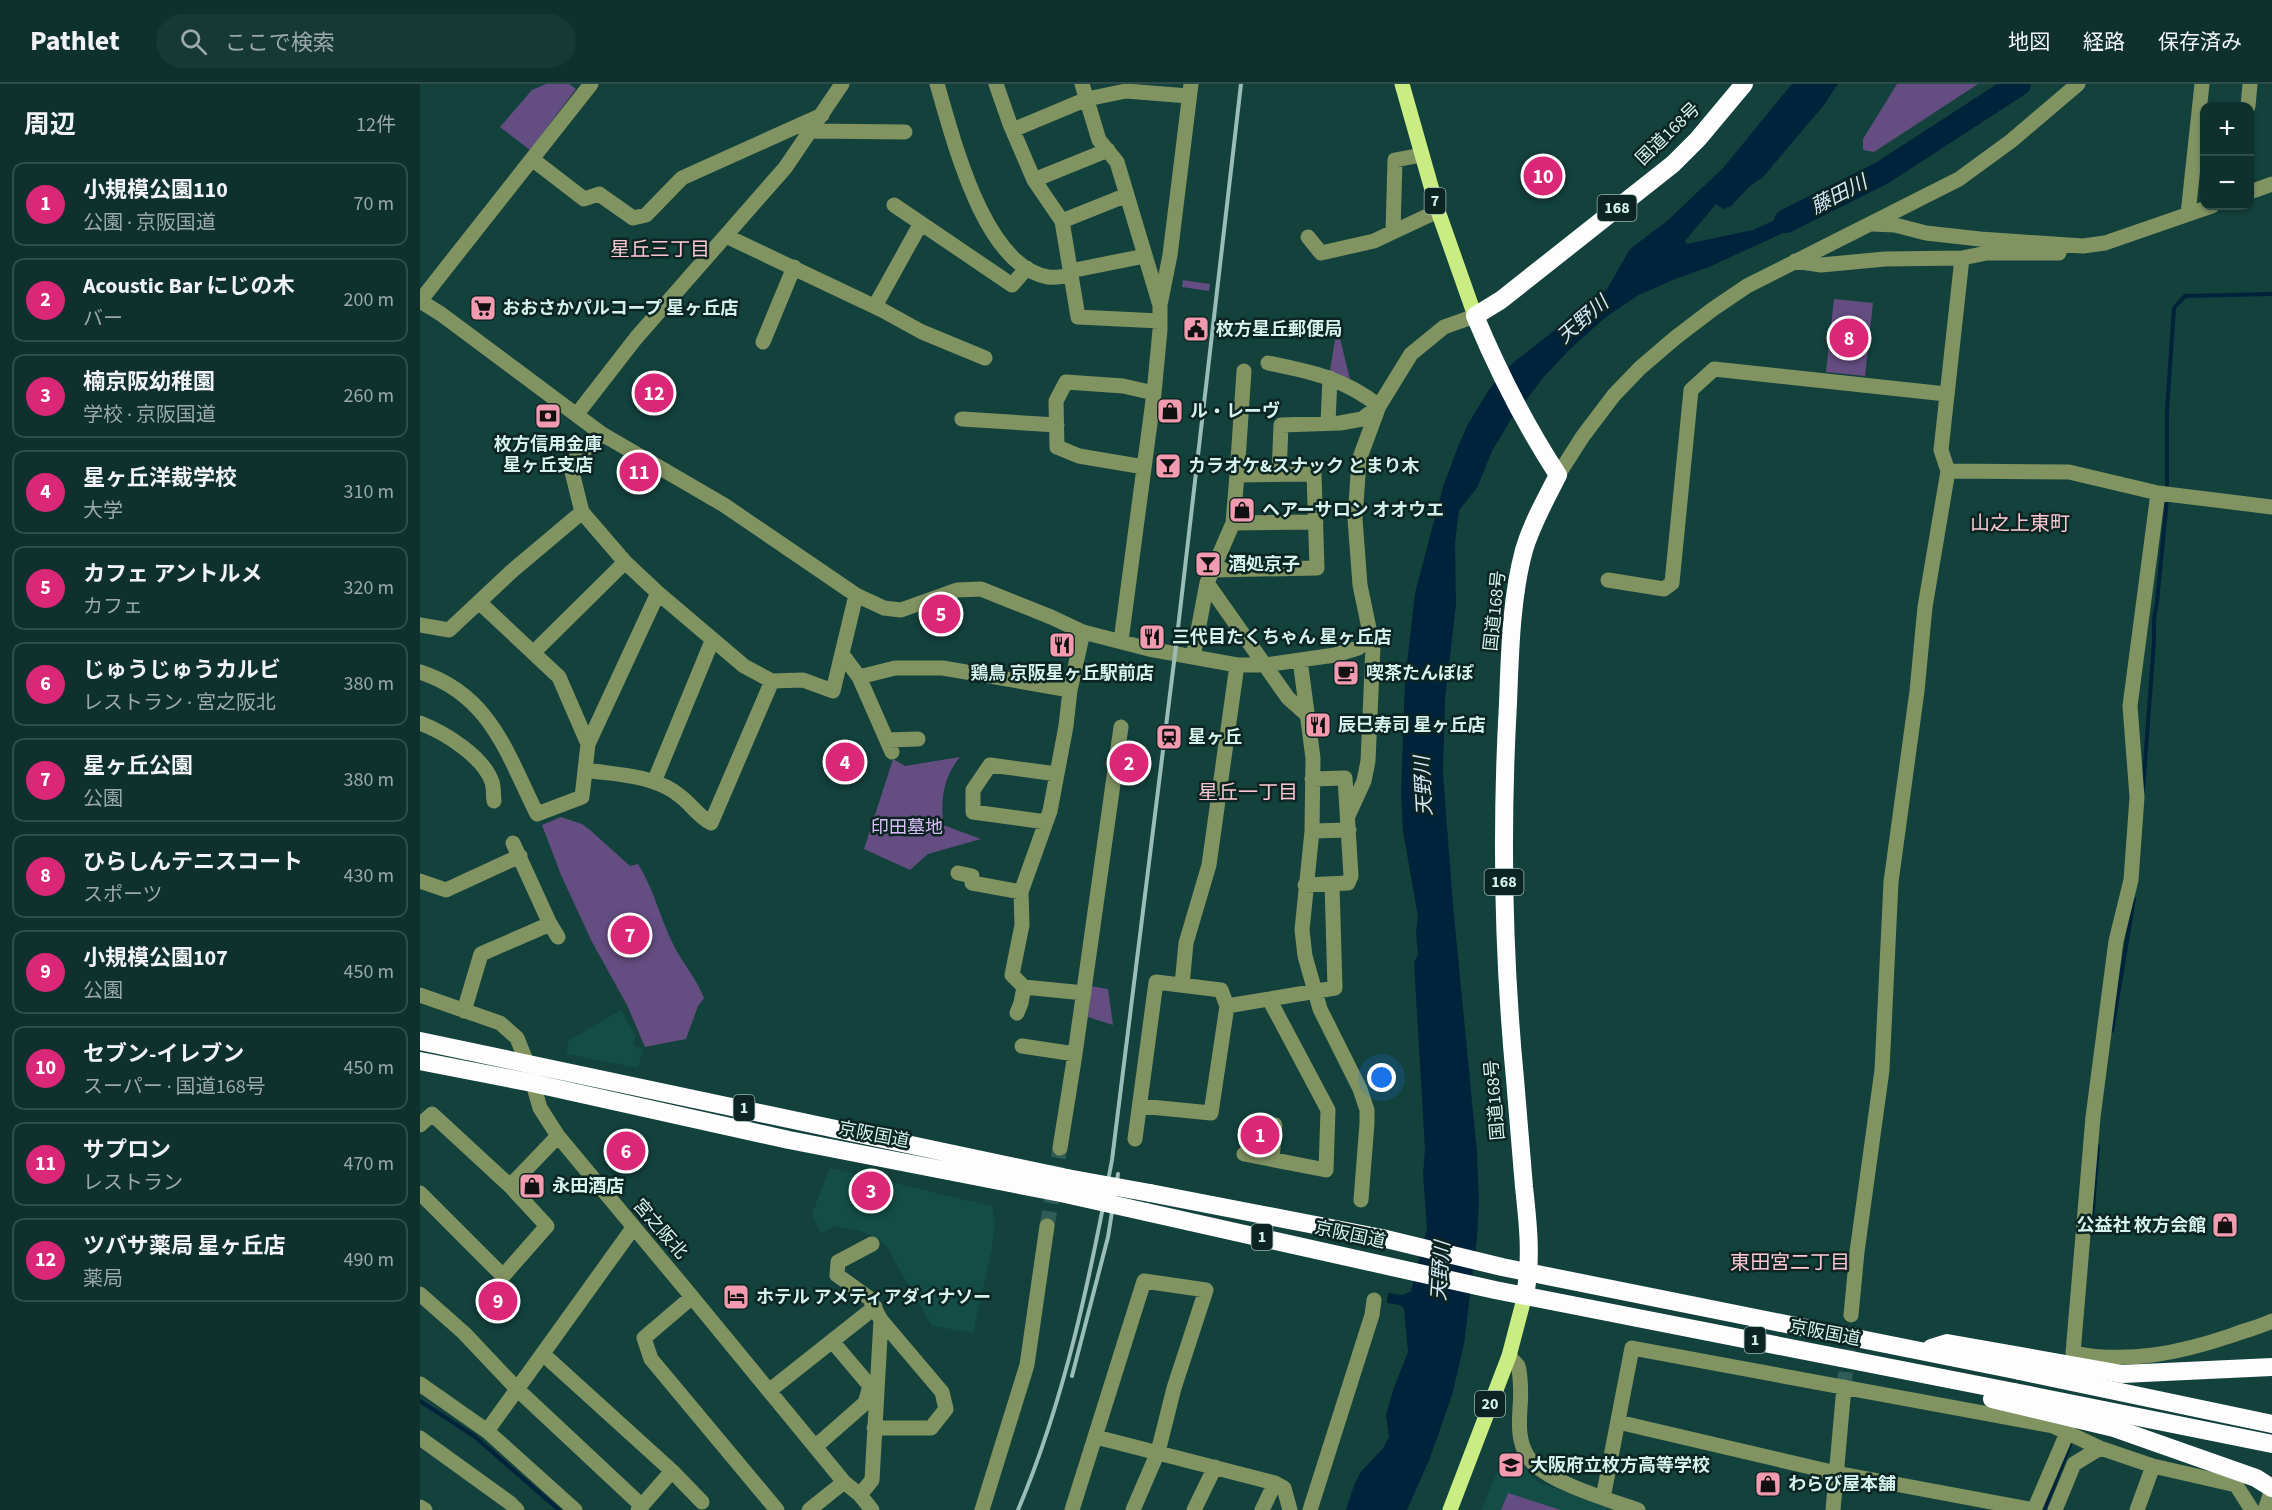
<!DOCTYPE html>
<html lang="ja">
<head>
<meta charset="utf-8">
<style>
	body { margin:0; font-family:"Source Sans 3","Noto Sans JP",sans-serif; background:#173935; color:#f1f3f6 }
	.controls { position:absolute; right:18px; top:18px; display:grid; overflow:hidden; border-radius:12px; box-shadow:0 2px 4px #0004 }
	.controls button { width:54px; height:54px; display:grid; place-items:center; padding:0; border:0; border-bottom:2px solid #2e4c49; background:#0e312d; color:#f1f3f6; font:30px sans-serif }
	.you { position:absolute; left:962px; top:994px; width:21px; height:21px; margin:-15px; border:4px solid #fff; border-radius:50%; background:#1a73e8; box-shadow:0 0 0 9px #1a73e833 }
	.badge { display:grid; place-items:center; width:39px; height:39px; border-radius:50%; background:#db2777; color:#fff; font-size:20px; font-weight:700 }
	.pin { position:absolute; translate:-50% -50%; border:3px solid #fff; box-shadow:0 2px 6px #0006 }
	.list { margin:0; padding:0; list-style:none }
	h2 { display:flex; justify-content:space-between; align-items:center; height:78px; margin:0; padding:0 24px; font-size:26px }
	h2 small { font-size:20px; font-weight:400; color:#9ba9aa }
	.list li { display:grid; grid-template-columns:39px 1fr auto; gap:18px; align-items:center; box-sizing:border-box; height:84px; margin:0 12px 12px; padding:0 12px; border:2px solid #2e4c49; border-radius:12px }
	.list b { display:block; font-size:22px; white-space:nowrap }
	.list p { margin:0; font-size:20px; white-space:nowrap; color:#9ba9aa }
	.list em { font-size:20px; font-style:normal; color:#9ba9aa }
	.icon { flex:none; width:33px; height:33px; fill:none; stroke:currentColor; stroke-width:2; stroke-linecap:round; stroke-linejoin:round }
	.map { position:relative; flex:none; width:1852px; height:1426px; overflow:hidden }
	header { display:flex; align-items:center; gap:36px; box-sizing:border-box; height:84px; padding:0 30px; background:#0e312d; border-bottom:2px solid #2e4c49 }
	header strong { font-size:28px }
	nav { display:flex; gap:33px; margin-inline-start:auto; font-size:21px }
	.search { width:420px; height:54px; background:#173935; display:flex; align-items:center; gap:15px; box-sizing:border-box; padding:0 21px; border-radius:33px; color:#9ba9aa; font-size:22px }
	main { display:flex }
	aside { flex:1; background:#0e312d }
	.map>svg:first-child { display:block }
</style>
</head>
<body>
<header>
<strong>Pathlet</strong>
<div class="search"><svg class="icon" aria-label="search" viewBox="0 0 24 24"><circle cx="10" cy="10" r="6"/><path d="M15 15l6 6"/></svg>ここで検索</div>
<nav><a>地図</a><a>経路</a><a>保存済み</a></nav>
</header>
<main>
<aside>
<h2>周辺<small>12件</small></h2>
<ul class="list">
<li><span class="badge">1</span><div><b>小規模公園110</b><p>公園 · 京阪国道</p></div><em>70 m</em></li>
<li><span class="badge">2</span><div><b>Acoustic Bar にじの木</b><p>バー</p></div><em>200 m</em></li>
<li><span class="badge">3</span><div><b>楠京阪幼稚園</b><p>学校 · 京阪国道</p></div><em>260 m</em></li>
<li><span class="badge">4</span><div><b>星ヶ丘洋裁学校</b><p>大学</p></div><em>310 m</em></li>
<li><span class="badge">5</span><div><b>カフェ アントルメ</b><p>カフェ</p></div><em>320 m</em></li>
<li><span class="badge">6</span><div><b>じゅうじゅうカルビ</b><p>レストラン · 宮之阪北</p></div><em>380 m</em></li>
<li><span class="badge">7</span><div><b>星ヶ丘公園</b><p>公園</p></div><em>380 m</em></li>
<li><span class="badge">8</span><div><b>ひらしんテニスコート</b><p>スポーツ</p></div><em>430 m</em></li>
<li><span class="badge">9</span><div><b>小規模公園107</b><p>公園</p></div><em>450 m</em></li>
<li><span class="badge">10</span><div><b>セブン-イレブン</b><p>スーパー · 国道168号</p></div><em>450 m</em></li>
<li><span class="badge">11</span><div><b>サプロン</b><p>レストラン</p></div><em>470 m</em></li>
<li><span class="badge">12</span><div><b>ツバサ薬局 星ヶ丘店</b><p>薬局</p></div><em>490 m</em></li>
</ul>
</aside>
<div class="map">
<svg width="1852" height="1426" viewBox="0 0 1852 1426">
	<rect width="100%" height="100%" fill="#13413c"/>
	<path fill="#134d46" d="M201,926L215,951L213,961L223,966L218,984L146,970L149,956Z
		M410,1084L572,1122L575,1138L572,1165L553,1249L512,1242L465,1160L441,1147L415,1142L401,1150L392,1130Z
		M1087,1365L1118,1398L1195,1426H1061Z"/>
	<path fill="#644d80" d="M126,0H149L156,5L110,66L80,43L112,6Z
		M1477,0H1558L1454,68L1443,66V55Z
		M763,196L790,200L789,207L762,203Z
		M1414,215L1453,219L1445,292L1406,288Z
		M917,242L930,295L910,287Z
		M540,673C523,694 521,714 523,741L561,755L508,770L490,786L444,765L473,675L485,682Z
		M141,733L162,740L170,746L210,782L218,780C235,807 241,838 256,866C265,882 277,896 284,914L278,922L266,955L225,963L207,921L172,858L141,791L122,741Z
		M671,902L688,905L693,941L668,933Z
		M847,1044L843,1065L822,1058Z
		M74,1193L82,1199L79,1204L97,1222L85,1238L59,1213Z
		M1088,1409L1141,1426H1081Z"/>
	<path fill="#00233c" d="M1372,0H1418L1404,21L1343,93L1329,103L1311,122L1303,125L1296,120L1265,157L1267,160L1333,146L1393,118L1398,133L1289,183L1255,195L1217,212L1186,233L1150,265L1122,295L1090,337L1072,367L1057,404L1039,426L1035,458L1036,520L1025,616L1023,689L1033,821L1057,1069L1059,1118L1057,1154L1044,1260L1032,1311L1010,1374L987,1426H926L933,1404L940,1389L963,1364L969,1353L966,1331L973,1306L988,1268L984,1225L980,1221L967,1219L968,1209L983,1211L991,1207L1007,1144L1003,1091L1005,1065L994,878L998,871L996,848L998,833L983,747L981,709L985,597L995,509L1023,403L1037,365L1047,342L1070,304L1094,278L1187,205L1210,165L1247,137L1303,84Z"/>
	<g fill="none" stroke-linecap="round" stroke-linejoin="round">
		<path stroke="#00233c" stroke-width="4" d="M1747,408V326L1754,224L1765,212L1852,210
			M1723,706L1734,557V535L1737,518L1747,415
			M1692,947L1714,815
			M1671,1150L1678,1062
			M0,1317L54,1352L139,1426
			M1624,1426L1652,1356"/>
		<path stroke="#00233c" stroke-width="24" d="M1366,137L1462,89L1599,0"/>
		<path stroke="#305c57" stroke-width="15" stroke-dasharray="15 8" stroke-linecap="butt" d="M627,1142L640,1064
			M1424,1303L1431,1231"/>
		<path stroke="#819361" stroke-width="15" d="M517,0C533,53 563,182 628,193C635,194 644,192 651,192
			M576,0L590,40L614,96L642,137L658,233L740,237
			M662,0L679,56L697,78L739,218
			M1828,22L1830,0
			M593,46L667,15L706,7L769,12
			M392,47L485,48
			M112,75L164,115L179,110L213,134L226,131L262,94L402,31
			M614,96L688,66
			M1830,108L1852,100
			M474,121L592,201L607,184
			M1768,130L1782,0
			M642,137L707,111
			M1452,140L1475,141L1506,149L1560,155L1663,162L1685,159L1792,122
			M973,148L1018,127
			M306,152L462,226L502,248L565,274
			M888,153L901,169L954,157L973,148L975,76L1002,71
			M1542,174L1567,169H1639
			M1375,177L1401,181L1465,175L1542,174L1521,366L1528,387L1505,523L1497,607L1471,798L1462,986L1437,1168L1431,1231
			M650,187L725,172
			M0,217L21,230L182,350L304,421L436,511L464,524L481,526L537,506L561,505L631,533L663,548L729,565L817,581H845L915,571L938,564L951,554L940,501L935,435L939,376L959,322L991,270L1024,243L1055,232
			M0,217L171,0
			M455,222L501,139
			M343,258L374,183
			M848,279C892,288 923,294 959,322L942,335L920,339L861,341L859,390
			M157,330L216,254L365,84L422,0
			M542,335L637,341
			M908,339L910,294
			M182,350L154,376L152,388L162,428L205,478L238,509L324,582L352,597L383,596L413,607L436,511
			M724,383L659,372L637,363L636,317L646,298L703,302L734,309
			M1528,387L1649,388L1738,409L1852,423
			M817,391L824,287
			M1138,391L1163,352L1194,311L1220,284L1255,254L1293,225L1327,202L1539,95L1591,57L1658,0
			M1738,409L1710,622L1717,713L1711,796L1696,857L1673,1033L1653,1269C1708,1280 1760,1269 1813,1251C1826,1246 1840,1243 1852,1237
			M813,439L896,438
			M1188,496L1244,505L1252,499L1271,306L1294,285L1526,310
			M787,499L868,614L886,630
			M59,518L139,593L168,660
			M0,541L29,546L92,487L162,428
			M663,548L650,606L646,642L630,727L601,808L602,841L592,891L604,903L664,909
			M701,557L734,309L740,246V221L750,171L771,0
			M113,569L205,478
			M422,570L439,593L475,584H523L650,606
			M773,573L787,499L813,439L817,391L894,390L897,484L793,486
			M880,576L893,674L892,747L882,846L885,872L900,925L940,1005L947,1026V1039L941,1116
			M0,588C71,611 87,670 117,730L162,713L168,660L238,509
			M439,593L472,668
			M0,639C25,649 63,672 72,698C74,704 73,711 74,717
			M467,656L498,655
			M166,686C197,691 235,691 260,712C272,721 277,731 291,739L352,597
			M234,698L292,557
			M928,732L944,697L948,677L953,562L951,554
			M626,738L553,728V706L570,681L637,690
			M892,747L929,746
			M93,759L130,840L138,853
			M538,789L552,792V799L601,808
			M0,797L26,806L100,772
			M885,801L928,799L931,792L925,694L892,695
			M762,901L766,859L789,781L817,581
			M0,911L80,939L97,954L107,979L120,1024L138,1052L272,1213L424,1398L440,1411L452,1426
			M807,922L915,904L912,800
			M44,927L61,870L130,840
			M597,929L601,919L604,903
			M602,962L655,970
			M0,1041L12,1030L90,1102L127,1142L83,1192L0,1109
			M715,1055L736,898L801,906L807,922L791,1029L720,1022
			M640,1064L655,970L701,643
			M824,1070L906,1086L908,1026L849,915
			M852,1075L855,1041
			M90,1102L138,1052
			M0,1210L44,1249L98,1306L222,1422
			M272,1213L224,1254L231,1275L357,1426
			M123,1270L252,1387L282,1418
			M1089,1272C1091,1275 1096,1279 1098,1282C1101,1291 1101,1315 1100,1324C1099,1340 1098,1358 1108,1373C1125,1398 1190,1416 1218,1426
			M0,1300L67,1347L155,1426
			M349,1307L455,1223
			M1198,1338L1416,1389L1614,1426
			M454,1344H511L526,1325L522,1308L461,1236
			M67,1347L213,1144
			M676,1353L855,1399L864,1404L870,1426
			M0,1354L90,1419L97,1426
			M395,1363L445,1319L450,1302L412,1257
			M440,1411L452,1396L461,1236L449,1214L417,1191L418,1178L452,1160
			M1183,1414L1212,1264L1633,1342L1680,1364
			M0,1423L5,1426
			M218,1426L252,1387
			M389,1426L424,1398
			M562,1426L607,1281L627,1142
			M652,1426L724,1197L786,1206L754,1304L738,1368L713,1426
			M774,1426L795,1383
			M842,1426L855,1399
			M890,1426L952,1231L954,1216
			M1413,1426L1424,1303
			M1614,1426L1647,1349L1649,1340
			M1635,1426L1654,1380L1680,1364L1733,1382L1816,1401L1832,1426
			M1717,1426L1733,1382
			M1845,1426L1852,1405"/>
		<path stroke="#c9ec83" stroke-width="15" d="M982,0L1018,127L1055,232
			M1030,1426L1089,1272L1105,1211"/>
		<path stroke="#fdfdfd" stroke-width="18" d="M0,957L647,1094
			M0,977L112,999L369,1056L641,1109
			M730,1109L962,1154L1082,1183L1600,1287
			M726,1128L1075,1206L1594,1308
			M1105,1211C1112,1175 1108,1139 1104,1103C1101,1067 1098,1031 1095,995C1083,870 1081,744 1088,619C1090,568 1091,514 1104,466C1112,439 1126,415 1138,391C1106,342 1078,287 1055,232L1081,216L1253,80L1278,55L1324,0
			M1511,1264L1527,1259L1702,1290L1852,1283
			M1572,1315L1694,1344L1836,1394L1852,1404"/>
		<path stroke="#9bbdb8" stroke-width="4" d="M652,1292L688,1153L698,1090
			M598,1426C645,1315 670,1194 692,1076L755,570L821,0"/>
		<path stroke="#fdfdfd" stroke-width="18" d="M647,1094L730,1109
			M641,1109L726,1128
			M1600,1287L1852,1340
			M1594,1308L1852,1360"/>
	</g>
	<defs>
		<symbol id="supermarket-square" viewBox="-11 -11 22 22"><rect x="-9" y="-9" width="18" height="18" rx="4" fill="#f29aaf" stroke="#0c2522"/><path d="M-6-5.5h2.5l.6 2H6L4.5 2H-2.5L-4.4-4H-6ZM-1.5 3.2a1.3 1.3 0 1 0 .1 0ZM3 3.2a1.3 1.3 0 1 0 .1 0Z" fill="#111"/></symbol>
		<symbol id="civic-square" viewBox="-11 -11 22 22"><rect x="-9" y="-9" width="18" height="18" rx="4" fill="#f29aaf" stroke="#0c2522"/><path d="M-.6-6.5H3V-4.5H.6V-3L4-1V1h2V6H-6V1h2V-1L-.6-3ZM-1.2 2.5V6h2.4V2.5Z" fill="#111"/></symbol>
		<symbol id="shop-square" viewBox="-11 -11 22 22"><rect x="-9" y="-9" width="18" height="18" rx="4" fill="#f29aaf" stroke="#0c2522"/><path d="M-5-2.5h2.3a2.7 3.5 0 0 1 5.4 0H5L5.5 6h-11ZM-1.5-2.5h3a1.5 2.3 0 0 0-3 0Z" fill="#111"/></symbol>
		<symbol id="bank-square" viewBox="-11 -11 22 22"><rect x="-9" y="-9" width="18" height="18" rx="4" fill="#f29aaf" stroke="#0c2522"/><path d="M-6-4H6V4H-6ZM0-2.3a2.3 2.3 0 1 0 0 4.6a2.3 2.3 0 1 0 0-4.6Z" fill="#111"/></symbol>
		<symbol id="bar-square" viewBox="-11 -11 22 22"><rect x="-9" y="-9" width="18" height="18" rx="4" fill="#f29aaf" stroke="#0c2522"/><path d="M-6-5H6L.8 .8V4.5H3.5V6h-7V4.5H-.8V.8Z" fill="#111"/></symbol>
		<symbol id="restaurant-square" viewBox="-11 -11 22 22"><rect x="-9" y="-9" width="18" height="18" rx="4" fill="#f29aaf" stroke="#0c2522"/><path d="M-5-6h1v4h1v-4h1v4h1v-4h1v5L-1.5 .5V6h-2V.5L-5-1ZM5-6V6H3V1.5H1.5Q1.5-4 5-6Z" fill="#111"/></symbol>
		<symbol id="cafe-square" viewBox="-11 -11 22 22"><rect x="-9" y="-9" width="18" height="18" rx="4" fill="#f29aaf" stroke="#0c2522"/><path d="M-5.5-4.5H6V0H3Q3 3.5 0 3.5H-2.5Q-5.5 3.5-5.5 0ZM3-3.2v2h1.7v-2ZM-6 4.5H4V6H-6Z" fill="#111"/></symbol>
		<symbol id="station-square" viewBox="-11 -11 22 22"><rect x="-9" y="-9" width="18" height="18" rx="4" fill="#f29aaf" stroke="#0c2522"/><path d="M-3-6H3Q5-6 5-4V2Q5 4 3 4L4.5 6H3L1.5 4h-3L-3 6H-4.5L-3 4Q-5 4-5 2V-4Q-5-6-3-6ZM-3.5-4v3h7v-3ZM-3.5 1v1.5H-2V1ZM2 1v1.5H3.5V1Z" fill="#111"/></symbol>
		<symbol id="hotel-square" viewBox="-11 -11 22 22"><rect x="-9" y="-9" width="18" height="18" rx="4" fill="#f29aaf" stroke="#0c2522"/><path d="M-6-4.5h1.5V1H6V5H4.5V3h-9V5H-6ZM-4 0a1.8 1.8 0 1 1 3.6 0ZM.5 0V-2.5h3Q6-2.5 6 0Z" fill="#111"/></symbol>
		<symbol id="school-square" viewBox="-11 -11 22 22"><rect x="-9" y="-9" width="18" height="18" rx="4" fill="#f29aaf" stroke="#0c2522"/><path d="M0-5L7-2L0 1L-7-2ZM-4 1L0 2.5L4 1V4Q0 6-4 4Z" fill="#111"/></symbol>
	</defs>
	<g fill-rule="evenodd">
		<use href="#supermarket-square" x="48" y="209" width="30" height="30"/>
		<use href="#civic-square" x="761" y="230" width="30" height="30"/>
		<use href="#shop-square" x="735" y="312" width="30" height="30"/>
		<use href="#bank-square" x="113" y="317" width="30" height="30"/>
		<use href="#bar-square" x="733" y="367" width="30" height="30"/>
		<use href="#shop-square" x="807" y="411" width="30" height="30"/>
		<use href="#bar-square" x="773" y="465" width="30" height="30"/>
		<use href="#restaurant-square" x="717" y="538" width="30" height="30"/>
		<use href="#restaurant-square" x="627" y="546" width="30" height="30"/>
		<use href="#cafe-square" x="911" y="574" width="30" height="30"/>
		<use href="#restaurant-square" x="883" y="626" width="30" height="30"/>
		<use href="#station-square" x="734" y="638" width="30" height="30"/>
		<use href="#shop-square" x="97" y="1087" width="30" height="30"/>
		<use href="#shop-square" x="1790" y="1126" width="30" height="30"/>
		<use href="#hotel-square" x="301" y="1198" width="30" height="30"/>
		<use href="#school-square" x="1076" y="1366" width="30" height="30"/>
		<use href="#shop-square" x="1333" y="1385" width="30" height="30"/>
	</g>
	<g text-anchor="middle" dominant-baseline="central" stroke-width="5" stroke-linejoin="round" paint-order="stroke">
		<g fill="#0c2522" stroke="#99b4b0" stroke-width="1.5">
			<rect x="1004.5" y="104" width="21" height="26" rx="4.5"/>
			<rect x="1177.5" y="111" width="39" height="26" rx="4.5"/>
			<rect x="1064.5" y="785" width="39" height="26" rx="4.5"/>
			<rect x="313.5" y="1011" width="21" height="26" rx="4.5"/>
			<rect x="831.5" y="1140" width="21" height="26" rx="4.5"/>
			<rect x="1324.5" y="1243" width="21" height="26" rx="4.5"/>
			<rect x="1055" y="1307" width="30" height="26" rx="4.5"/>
		</g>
		<g font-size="16" font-weight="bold" fill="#d5f2ed">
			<text x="1015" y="117">7</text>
			<text x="1197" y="124">168</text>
			<text x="1084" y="798">168</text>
			<text x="324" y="1024">1</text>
			<text x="842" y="1153">1</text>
			<text x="1335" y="1256">1</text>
			<text x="1070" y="1320">20</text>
		</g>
		<g font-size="18" fill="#d5f2ed" stroke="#0c2522">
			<text transform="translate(1248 50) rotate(-44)">国道168号</text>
			<text transform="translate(1075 527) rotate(-84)">国道168号</text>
			<text transform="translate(1075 1016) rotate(-95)">国道168号</text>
			<text transform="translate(454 1051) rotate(11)">京阪国道</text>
			<text transform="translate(240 1145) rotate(49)">宮之阪北</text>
			<text transform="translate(930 1151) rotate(12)">京阪国道</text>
			<text transform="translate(1405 1249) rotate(11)">京阪国道</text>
		</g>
		<g font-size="18" font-weight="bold" fill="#d5f2ed" stroke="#0c2522" text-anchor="start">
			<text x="82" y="224">おおさかパルコープ 星ヶ丘店</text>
			<text x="796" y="245">枚方星丘郵便局</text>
			<text x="770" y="327">ル・レーヴ</text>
			<text x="128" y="360" text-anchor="middle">枚方信用金庫<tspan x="128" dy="21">星ヶ丘支店</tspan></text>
			<text x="768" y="382">カラオケ&amp;スナック とまり木</text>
			<text x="842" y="426">ヘアーサロン オオウエ</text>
			<text x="808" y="480">酒処京子</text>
			<text x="752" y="553">三代目たくちゃん 星ヶ丘店</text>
			<text x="642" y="589" text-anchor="middle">鶏鳥 京阪星ヶ丘駅前店</text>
			<text x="946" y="589">喫茶たんぽぽ</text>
			<text x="918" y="641">辰巳寿司 星ヶ丘店</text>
			<text x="768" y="653">星ヶ丘</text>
			<text x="132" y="1102">永田酒店</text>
			<text x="1786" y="1141" text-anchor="end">公益社 枚方会館</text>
			<text x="336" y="1213">ホテル アメティアダイナソー</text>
			<text x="1110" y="1381">大阪府立枚方高等学校</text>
			<text x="1368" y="1400">わらび屋本舗</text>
		</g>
		<g font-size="18" fill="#d8c0f7" stroke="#0c2522">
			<text x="487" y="743">印田墓地</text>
		</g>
		<g font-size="20" font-style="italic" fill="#d6e7f5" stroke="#0c2522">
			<text transform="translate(1419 111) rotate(-27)">藤田川</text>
			<text transform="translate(1163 236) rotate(-41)">天野川</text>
			<text transform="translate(1004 702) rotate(-93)">天野川</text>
			<text transform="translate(1021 1187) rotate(-86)">天野川</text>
		</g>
		<g font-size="20" fill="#fbc7d2" stroke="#0c2522">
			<text x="240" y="166">星丘三丁目</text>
			<text x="1600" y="440">山之上東町</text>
			<text x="828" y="709">星丘一丁目</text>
			<text x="1370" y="1179">東田宮二丁目</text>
		</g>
	</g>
</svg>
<div class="controls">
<button>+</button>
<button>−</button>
</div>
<div class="you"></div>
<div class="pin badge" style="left:840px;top:1051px">1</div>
<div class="pin badge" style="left:709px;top:679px">2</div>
<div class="pin badge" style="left:451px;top:1107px">3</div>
<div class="pin badge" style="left:425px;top:678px">4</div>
<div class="pin badge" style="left:521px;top:530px">5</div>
<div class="pin badge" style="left:206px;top:1067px">6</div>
<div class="pin badge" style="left:210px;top:851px">7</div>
<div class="pin badge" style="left:1429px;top:254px">8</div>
<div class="pin badge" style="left:78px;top:1217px">9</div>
<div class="pin badge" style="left:1123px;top:92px">10</div>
<div class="pin badge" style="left:219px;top:388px">11</div>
<div class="pin badge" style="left:234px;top:309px">12</div>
</div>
</main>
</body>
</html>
